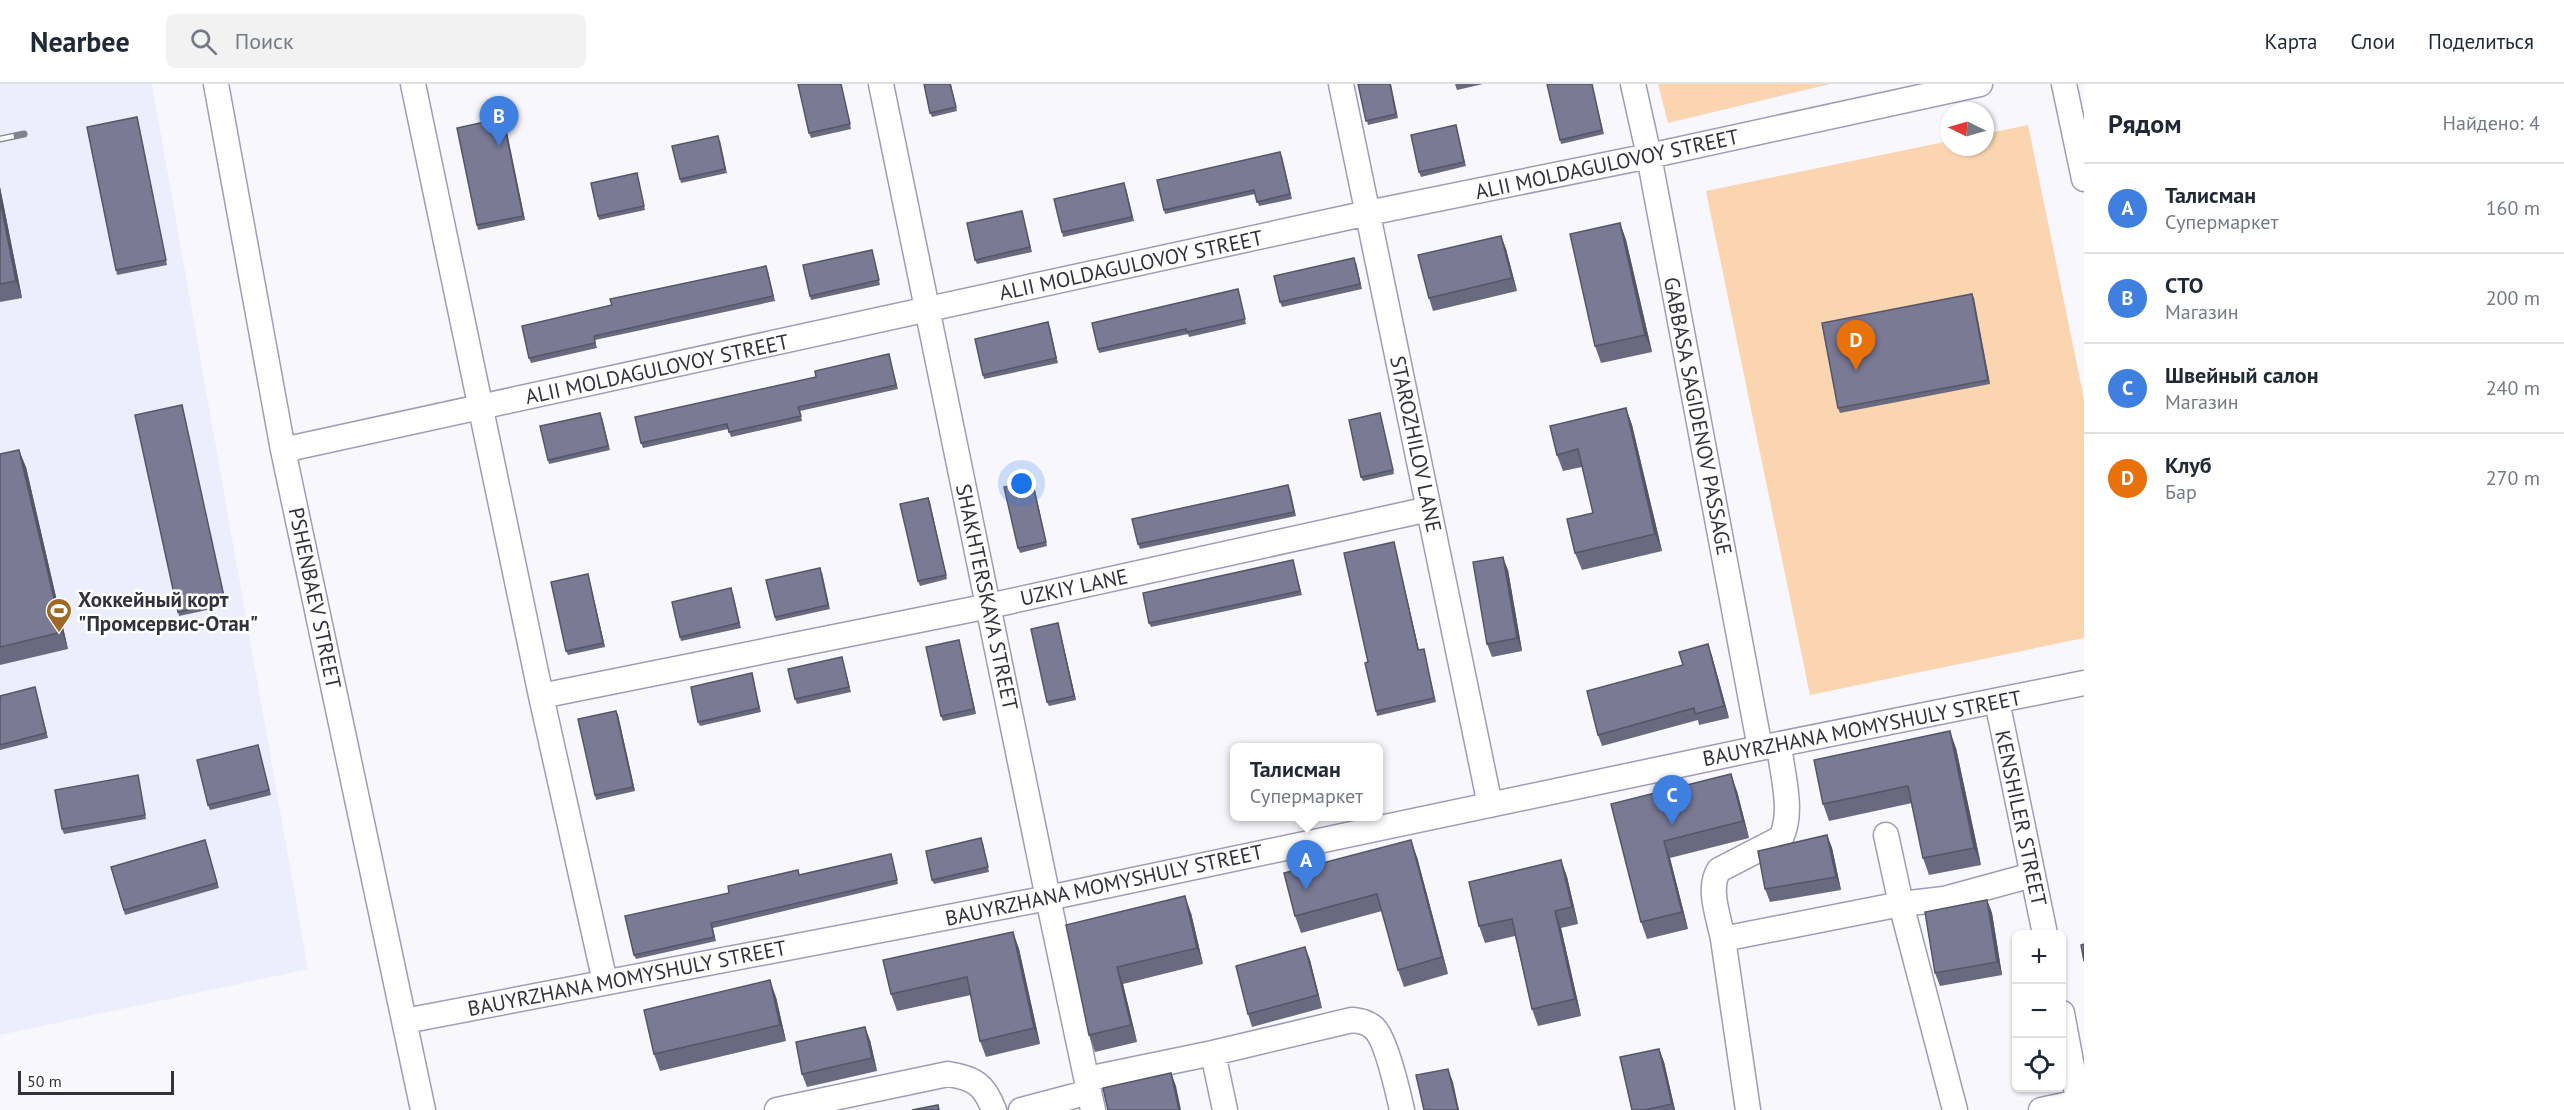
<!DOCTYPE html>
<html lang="ru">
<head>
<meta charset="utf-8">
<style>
	body { margin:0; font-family:"PT Sans",sans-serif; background:#f2f2f3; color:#1f2937 }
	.controls { position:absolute; right:18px; bottom:18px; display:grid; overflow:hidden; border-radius:9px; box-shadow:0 2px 4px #0004 }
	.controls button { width:54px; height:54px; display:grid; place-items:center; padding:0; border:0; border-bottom:2px solid #e0e1e3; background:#fff; color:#1f2937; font:30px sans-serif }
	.compass { position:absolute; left:1940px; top:18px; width:54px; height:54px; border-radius:50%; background:#fff; box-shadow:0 2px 4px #0004; rotate:275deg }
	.scale { position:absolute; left:18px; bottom:15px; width:156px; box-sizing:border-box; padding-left:6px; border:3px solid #32323e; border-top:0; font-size:16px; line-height:21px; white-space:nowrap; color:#32323e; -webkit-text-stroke:4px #fff; paint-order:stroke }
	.you { position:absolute; left:1022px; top:400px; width:21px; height:21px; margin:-15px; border:4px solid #fff; border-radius:50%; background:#1a73e8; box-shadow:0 0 0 9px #1a73e833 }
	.badge { display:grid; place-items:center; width:39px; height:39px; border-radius:50%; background:#d93025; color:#fff; font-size:20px; font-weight:700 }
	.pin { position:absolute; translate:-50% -50px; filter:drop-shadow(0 2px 3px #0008) }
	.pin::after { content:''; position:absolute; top:32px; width:21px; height:18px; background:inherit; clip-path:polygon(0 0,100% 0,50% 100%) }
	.popup { position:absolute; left:1230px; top:659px; width:153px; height:78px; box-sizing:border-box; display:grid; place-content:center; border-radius:9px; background:#fff; filter:drop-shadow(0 2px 4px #0005); font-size:20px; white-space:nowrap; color:#747a83 }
	.popup b { font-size:22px; color:#1f2937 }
	.popup::after { content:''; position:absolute; left:50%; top:100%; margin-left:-12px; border:12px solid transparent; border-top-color:#fff }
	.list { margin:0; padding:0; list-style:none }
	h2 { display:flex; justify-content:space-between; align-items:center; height:78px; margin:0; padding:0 24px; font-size:26px }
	h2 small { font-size:20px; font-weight:400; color:#747a83 }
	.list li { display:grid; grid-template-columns:39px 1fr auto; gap:18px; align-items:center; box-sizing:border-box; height:90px; padding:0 24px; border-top:2px solid #e0e1e3 }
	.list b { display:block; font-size:22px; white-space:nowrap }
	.list p { margin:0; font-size:20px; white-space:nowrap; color:#747a83 }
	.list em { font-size:20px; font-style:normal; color:#747a83 }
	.icon { flex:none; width:33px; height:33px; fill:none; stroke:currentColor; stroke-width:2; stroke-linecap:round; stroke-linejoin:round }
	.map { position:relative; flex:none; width:2084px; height:1026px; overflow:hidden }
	header { display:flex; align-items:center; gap:36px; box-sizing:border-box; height:84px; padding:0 30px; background:#fff; border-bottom:2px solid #e0e1e3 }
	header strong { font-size:28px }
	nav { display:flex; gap:33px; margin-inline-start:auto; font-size:21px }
	.search { width:420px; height:54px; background:#f2f2f3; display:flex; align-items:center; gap:15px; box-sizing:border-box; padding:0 21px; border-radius:9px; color:#747a83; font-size:22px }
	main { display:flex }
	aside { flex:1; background:#fff }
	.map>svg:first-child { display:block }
</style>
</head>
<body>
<header>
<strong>Nearbee</strong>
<div class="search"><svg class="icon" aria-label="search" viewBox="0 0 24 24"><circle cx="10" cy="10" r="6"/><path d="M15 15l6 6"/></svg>Поиск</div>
<nav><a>Карта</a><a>Слои</a><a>Поделиться</a></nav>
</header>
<main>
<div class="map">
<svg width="2084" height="1026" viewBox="0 0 2084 1026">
	<rect width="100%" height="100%" fill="#f7f7fd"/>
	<path fill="#edeefd" d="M0,0H152L308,885L0,951Z"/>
	<path fill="#fad5b0" d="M1658,0H1830L1668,39Z
		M2028,41L2084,315V554L1810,611L1706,107L1949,57V63H1985V50Z"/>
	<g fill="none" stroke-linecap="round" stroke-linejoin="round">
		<defs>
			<path id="minor" d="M216,0L283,366L423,1026
				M413,0L541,612L605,898
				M881,0L1048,814L1093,1026
				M1341,0L1490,721
				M1633,0L1649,72L1760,664
				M2064,0L2084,95
				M283,366L1368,129L1649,72L1980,0
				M541,612L989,522L1429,425
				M1997,617L2045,850
				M1886,751L1901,820L1944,815L2032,791
				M1723,855C1719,834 1707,804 1719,786L1781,754C1794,727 1782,690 1779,661
				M2062,929L2080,1026
				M405,937L1048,814L1760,664L2084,599
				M1213,969L1225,1026
				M1087,995L1213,969L1352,936C1361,937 1367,938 1374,944C1386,955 1398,1008 1402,1026
				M777,1026L810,1019
				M811,1026L810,1019L948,990C974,994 984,1000 994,1026
				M1021,1026L1089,1008
				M1748,1026L1723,855L1901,820L1955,1026
				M2041,1026L2079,1018"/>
		</defs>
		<use href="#minor" stroke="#9d9db9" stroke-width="27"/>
		<use href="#minor" stroke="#fff" stroke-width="24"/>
		<defs>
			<path id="rail" d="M0,55L24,50"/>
		</defs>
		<use href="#rail" stroke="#83838d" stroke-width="7"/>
		<use href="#rail" stroke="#fff" stroke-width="4.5" stroke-dasharray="14" stroke-linecap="butt"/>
	</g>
	<path fill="#696980" d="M841,0L851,45L811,54L809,49Z
		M951,0L957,27L932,33L930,29Z
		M1358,0H1391L1398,34L1368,41Z
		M1455,0H1483L1457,6Z
		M1547,0H1592L1604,50L1561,60Z
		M503,34L525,136L478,146L477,141Z
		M138,37L167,181L117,191L116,186Z
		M1456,41L1466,82L1421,93L1419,88Z
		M720,56L727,89L681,99L680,95Z
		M1282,72L1292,115L1259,122L1255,110L1165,130L1164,126Z
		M637,89L645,126L599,136L598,132Z
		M0,103L22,214L0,218Z
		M1126,104L1134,137L1063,153L1062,148Z
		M1022,127L1032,168L977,180L975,176Z
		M1620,139L1626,156L1652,268L1601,279L1595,262Z
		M1501,152L1506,165L1517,207L1433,227L1429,214Z
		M873,170L880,201L811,216L810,212Z
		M1356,178L1362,205L1282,223L1280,218Z
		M768,187L775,217L595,256L597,264L531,279L529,274Z
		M1239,210L1246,240L1189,253L1188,250L1099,269L1098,265Z
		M1972,210L1990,300L1840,329L1838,324Z
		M1050,243L1058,279L984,295L983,291Z
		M889,270L898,305L800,327L802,337L731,353L728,345L643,364L641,359L816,293Z
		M182,321L226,522L179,532L178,528Z
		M1626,324L1632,341L1662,467L1582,486L1575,469L1593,429L1582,383L1563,387L1557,371Z
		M1380,329L1394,390L1363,397L1361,393Z
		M602,333L610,366L549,380L548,376Z
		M0,370L26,383L68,565L0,581Z
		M1034,401L1047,462L1020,469L1018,464Z
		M1290,405L1296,432L1140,465L1138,460Z
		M928,414L947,495L920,502L918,497Z
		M1394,458L1419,566L1425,570L1436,618L1377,632L1376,627L1368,578Z
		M1293,476L1302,511L1151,543L1149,539Z
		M1508,486L1522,567L1492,573L1487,560Z
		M822,488L830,525L776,537L775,533Z
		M589,494L605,563L568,571L566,567Z
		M733,509L741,544L681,557L680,553Z
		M1059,543L1076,616L1049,622L1047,618Z
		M960,560L976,630L943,637L941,632Z
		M1708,560L1712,572L1729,634L1699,641L1698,636L1602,662L1598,651Z
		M842,573L851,608L797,620L795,615Z
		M753,594L761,628L700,642L698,638Z
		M36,608L48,654L0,666V612Z
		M618,631L635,707L596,716L595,711Z
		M258,661L271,711L210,726L208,721Z
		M1956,664L1981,781L1929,791L1923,774L1912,719L1829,737L1823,720Z
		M138,691L146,735L64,750L62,745Z
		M1737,707L1749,754L1670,774L1688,845L1647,855L1641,838L1611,720Z
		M1827,751L1832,764L1841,806L1770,818L1765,805Z
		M205,756L219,804L125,831L111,783Z
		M983,759L989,788L934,800L932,796Z
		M891,770L898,800L713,844L716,857L636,875L634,871L729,809L800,791Z
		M1417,773L1448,890L1404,903L1398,886L1382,827L1301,849L1295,832Z
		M1561,776L1567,793L1578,840L1561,844L1581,932L1538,942L1532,925L1515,852L1485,859L1479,842Z
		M1987,816L1992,829L2002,891L1940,902L1935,889Z
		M1191,829L1203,880L1123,900L1137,958L1095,968L1089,951L1066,841Z
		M1013,848L1019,865L1040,960L986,973L980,957L971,911L897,927L891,910Z
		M1305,863L1310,876L1322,924L1252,943L1248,930Z
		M776,913L786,957L660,987L654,970Z
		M870,956L877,987L807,1003L802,990Z
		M1659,965L1664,978L1675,1026H1632Z"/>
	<path fill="#555568" d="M503,34L505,38L525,136L523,132Z
		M0,103L22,214L16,197L0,116Z
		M1620,139L1626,156L1652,268L1645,251Z
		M1501,152L1506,165L1517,207L1512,194Z
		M1972,210L1974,214L1990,300L1988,296Z
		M1626,324L1632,341L1662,467L1655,450Z
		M19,366L26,383L68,565L62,548Z
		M928,414L930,418L947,495L946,491Z
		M1394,458L1395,462L1420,571L1418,566Z
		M1503,473L1508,486L1522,567L1517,554Z
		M588,490L589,494L605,563L603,559Z
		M1058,539L1059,543L1076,616L1074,612Z
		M959,556L960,560L976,630L974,625Z
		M1708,560L1712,572L1729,634L1724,622Z
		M616,627L618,631L635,707L633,703Z
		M1950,647L1956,664L1981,781L1974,764Z
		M1731,690L1737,707L1749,754L1743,737Z
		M1827,751L1832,764L1841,806L1836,793Z
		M1411,756L1417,773L1448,890L1442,873Z
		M1664,757L1670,774L1688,845L1682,828Z
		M1561,776L1567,793L1578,840L1572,823Z
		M1185,812L1191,829L1203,880L1197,864Z
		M1987,816L1992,829L2002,891L1997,878Z
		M1555,827L1561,844L1581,932L1575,915Z
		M1013,848L1019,865L1040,960L1034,944Z
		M1305,863L1310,876L1322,924L1318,911Z
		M1117,883L1123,900L1137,958L1131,941Z
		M770,896L776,913L786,957L780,941Z
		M865,943L870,956L877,987L872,974Z
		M1659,965L1664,978L1675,1026H1674L1672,1020Z
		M1448,985L1453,998L1459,1026H1458Z
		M1171,989L1176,1002L1181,1026H1179Z"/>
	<path fill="#7a7a95" stroke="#555568" stroke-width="1.5" d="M798,0H841L850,40L809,49Z
		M924,0H950L956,23L930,29Z
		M1358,0H1390L1396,30L1366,37Z
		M1547,0H1592L1602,46L1560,56Z
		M137,33L166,176L116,186L87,43Z
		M503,34L523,132L477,141L457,44Z
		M1456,41L1464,78L1419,88L1411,51Z
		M718,52L725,85L680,95L672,62Z
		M1280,68L1290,110L1257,118L1254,106L1164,126L1157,96Z
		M637,89L644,122L598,132L591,99Z
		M1124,99L1132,133L1062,148L1054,115Z
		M0,116L16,197L0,200Z
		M1022,127L1030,163L975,176L967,139Z
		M1620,139L1645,251L1595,262L1570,150Z
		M1501,152L1512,194L1429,214L1418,171Z
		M872,166L879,196L810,212L803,181Z
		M1354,174L1360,200L1280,218L1274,192Z
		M766,182L773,212L594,252L595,259L529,274L522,242L612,221L610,215Z
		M1238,205L1245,235L1187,248L1186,245L1098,265L1092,239Z
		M1972,210L1988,296L1838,324L1822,239Z
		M1048,238L1056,274L983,291L975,255Z
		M889,270L896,301L798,323L801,332L729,348L727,340L641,359L635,333L816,293L815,287Z
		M182,321L225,517L178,528L135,331Z
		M1626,324L1655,450L1575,469L1567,435L1593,429L1578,365L1557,371L1550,342Z
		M600,329L608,362L548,376L540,342Z
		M1380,329L1393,386L1361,393L1349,336Z
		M19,366L62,548L0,563V370Z
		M1032,397L1046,458L1018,464L1004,403Z
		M1288,401L1294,428L1138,460L1132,435Z
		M928,414L946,491L918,497L900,420Z
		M1394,458L1418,566L1424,565L1434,614L1376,627L1365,579L1368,578L1344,469Z
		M1503,473L1517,554L1487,560L1473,478Z
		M1293,476L1300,507L1149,539L1143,509Z
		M820,484L828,521L775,533L766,496Z
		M588,490L603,559L566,567L551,498Z
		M731,504L739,539L680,553L672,518Z
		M1058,539L1074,612L1047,618L1031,545Z
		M959,556L974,625L941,632L926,563Z
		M1708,560L1724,622L1695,630L1694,624L1598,651L1587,607L1683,581L1679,568Z
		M842,573L849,603L795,615L788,585Z
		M752,589L759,624L698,638L691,603Z
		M35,603L46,649L0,661V612Z
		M616,627L633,703L595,711L578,635Z
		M1950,647L1974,764L1923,774L1908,702L1823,720L1814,676Z
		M258,661L269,706L208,721L197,676Z
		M1731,690L1743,737L1664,757L1682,828L1641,838L1611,720Z
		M138,691L145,731L62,745L55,706Z
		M1827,751L1836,793L1765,805L1758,767Z
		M981,754L988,783L932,796L926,767Z
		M205,756L217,799L124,826L111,783Z
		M1411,756L1442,873L1398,886L1377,810L1295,832L1284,789Z
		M891,770L897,796L711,839L714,853L634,871L625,832L729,809L728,802L798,786L799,791Z
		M1561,776L1572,823L1555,827L1575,915L1532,925L1512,835L1479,842L1469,798Z
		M1185,812L1197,864L1117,883L1131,941L1089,951L1066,841Z
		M1987,816L1997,878L1935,889L1925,828Z
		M1013,848L1034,944L980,957L967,893L891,910L883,876Z
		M2084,860V877L2081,861Z
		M1305,863L1318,911L1248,930L1236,882Z
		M770,896L780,941L654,970L644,926Z
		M865,943L872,974L802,990L796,958Z
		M1659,965L1672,1020L1645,1026H1632L1620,973Z
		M1448,985L1458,1026H1424L1416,991Z
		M1171,989L1179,1026H1108L1103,1004Z
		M938,1021L939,1026H912Z"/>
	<defs>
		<symbol id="stadium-pin" viewBox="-11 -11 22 30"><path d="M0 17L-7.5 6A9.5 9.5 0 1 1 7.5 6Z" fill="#a06825" stroke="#fff"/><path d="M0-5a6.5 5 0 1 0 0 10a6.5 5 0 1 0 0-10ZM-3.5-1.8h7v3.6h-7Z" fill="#fff"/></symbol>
	</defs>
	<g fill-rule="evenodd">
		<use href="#stadium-pin" x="44" y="512" width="30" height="40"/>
	</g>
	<g text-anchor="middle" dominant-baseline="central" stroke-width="5" stroke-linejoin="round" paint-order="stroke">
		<g font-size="21" fill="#32323e" stroke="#fff">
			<text transform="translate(1607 80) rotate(-12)">ALII MOLDAGULOVOY STREET</text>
			<text transform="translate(1131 181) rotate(-12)">ALII MOLDAGULOVOY STREET</text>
			<text transform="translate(657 285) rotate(-12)">ALII MOLDAGULOVOY STREET</text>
			<text transform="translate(1698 332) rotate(79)">GABBASA SAGIDENOV PASSAGE</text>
			<text transform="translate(1416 360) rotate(78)">STAROZHILOV LANE</text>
			<text transform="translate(1074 503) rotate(-12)">UZKIY LANE</text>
			<text transform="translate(987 513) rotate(78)">SHAKHTERSKAYA STREET</text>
			<text transform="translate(315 514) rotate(78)">PSHENBAEV STREET</text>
			<text transform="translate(1862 644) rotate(-11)">BAUYRZHANA MOMYSHULY STREET</text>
			<text transform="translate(2021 734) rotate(78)">KENSHILER STREET</text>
			<text transform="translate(1104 801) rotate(-12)">BAUYRZHANA MOMYSHULY STREET</text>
			<text transform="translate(627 894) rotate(-11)">BAUYRZHANA MOMYSHULY STREET</text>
		</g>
		<g font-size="21" font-weight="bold" fill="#32323e" stroke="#fff" text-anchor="start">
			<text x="78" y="515">Хоккейный корт<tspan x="78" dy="24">"Промсервис-Отан"</tspan></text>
		</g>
	</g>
</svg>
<div class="controls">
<button>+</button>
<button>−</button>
<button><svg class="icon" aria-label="locate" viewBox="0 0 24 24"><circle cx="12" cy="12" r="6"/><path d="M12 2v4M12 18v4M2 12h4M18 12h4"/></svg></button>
</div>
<svg class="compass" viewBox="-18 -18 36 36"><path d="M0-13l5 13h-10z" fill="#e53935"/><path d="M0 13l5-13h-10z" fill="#747a83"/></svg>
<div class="scale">50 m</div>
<div class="you"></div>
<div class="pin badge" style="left:1306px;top:806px;background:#3f7fe0">A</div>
<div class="popup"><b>Талисман</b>Супермаркет</div>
<div class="pin badge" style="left:499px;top:62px;background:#3f7fe0">B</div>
<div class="pin badge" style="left:1672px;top:741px;background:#3f7fe0">C</div>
<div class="pin badge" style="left:1856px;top:286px;background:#e8710a">D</div>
</div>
<aside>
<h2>Рядом<small>Найдено: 4</small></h2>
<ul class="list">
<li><span class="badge" style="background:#3f7fe0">A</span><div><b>Талисман</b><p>Супермаркет</p></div><em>160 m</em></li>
<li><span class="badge" style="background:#3f7fe0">B</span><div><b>СТО</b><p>Магазин</p></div><em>200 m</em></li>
<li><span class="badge" style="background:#3f7fe0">C</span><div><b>Швейный салон</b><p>Магазин</p></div><em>240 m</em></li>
<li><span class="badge" style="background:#e8710a">D</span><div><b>Клуб</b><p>Бар</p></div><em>270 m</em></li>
</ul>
</aside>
</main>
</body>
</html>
